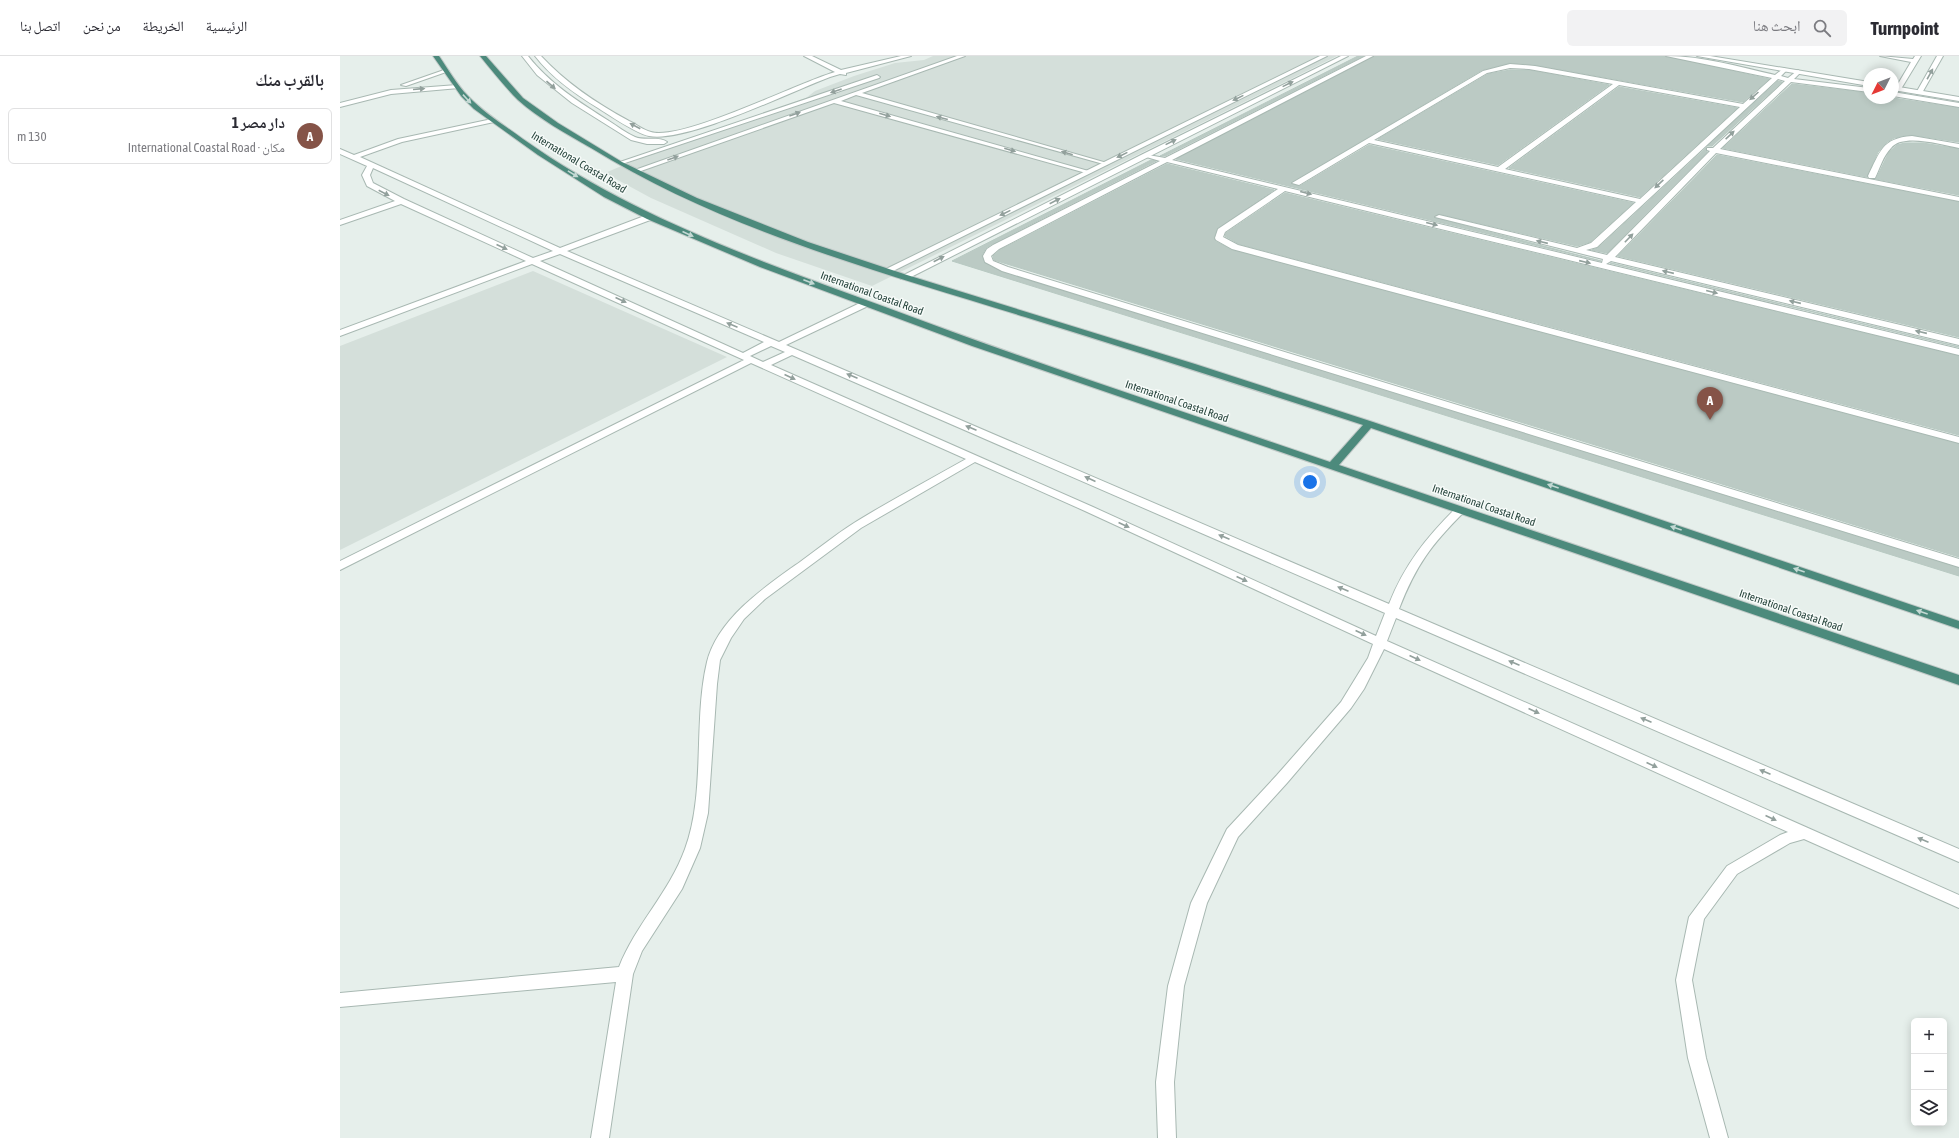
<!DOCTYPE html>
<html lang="ar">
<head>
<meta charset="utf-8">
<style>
	body { margin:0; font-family:"Asap Condensed","Noto Naskh Arabic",sans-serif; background:#f2f2f3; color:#2b2b33; direction:rtl }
	.controls { position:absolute; right:12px; bottom:12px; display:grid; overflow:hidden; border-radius:6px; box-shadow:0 2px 10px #0003 }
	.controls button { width:36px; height:36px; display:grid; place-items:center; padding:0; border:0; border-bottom:1px solid #e1e1e2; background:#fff; color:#2b2b33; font:20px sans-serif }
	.compass { position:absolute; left:1523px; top:12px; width:36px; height:36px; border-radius:50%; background:#fff; box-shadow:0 2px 10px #0003; rotate:228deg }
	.you { position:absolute; left:970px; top:426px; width:14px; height:14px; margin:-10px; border:3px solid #fff; border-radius:50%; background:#1a73e8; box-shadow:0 0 0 6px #1a73e833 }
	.badge { display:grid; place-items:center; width:26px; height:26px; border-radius:50%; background:#855347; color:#fff; font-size:13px; font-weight:700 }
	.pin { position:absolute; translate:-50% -33px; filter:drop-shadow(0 1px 2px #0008) }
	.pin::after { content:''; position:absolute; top:21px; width:14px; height:12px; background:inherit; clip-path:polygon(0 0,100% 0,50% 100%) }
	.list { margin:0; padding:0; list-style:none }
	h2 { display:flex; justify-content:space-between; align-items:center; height:52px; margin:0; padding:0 16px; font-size:17px }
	h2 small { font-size:13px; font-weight:400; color:#7c7c81 }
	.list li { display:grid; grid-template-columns:26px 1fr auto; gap:12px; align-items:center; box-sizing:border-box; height:56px; margin:0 8px 8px; padding:0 8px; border:1px solid #e1e1e2; border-radius:6px }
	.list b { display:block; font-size:15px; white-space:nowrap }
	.list p { margin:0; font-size:13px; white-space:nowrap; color:#7c7c81 }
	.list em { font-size:13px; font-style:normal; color:#7c7c81 }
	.icon { flex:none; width:22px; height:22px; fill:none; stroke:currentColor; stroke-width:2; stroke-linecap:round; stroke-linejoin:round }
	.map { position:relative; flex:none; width:1619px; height:1082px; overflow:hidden; direction:ltr }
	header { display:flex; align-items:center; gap:24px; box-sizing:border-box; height:56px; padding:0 20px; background:#fff; border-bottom:1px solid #e1e1e2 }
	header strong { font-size:19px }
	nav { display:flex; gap:22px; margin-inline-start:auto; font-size:14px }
	.search { width:280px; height:36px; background:#f2f2f3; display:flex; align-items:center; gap:10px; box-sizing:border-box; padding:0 14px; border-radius:6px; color:#7c7c81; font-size:15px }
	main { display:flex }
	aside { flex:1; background:#fff }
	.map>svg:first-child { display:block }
</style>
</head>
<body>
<header>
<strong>Turnpoint</strong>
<div class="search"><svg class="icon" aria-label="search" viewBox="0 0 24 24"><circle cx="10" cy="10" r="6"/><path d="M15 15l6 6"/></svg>ابحث هنا</div>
<nav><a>الرئيسية</a><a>الخريطة</a><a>من نحن</a><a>اتصل بنا</a></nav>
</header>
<main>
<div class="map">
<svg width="1619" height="1082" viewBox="0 0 1619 1082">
	<rect width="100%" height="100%" fill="#e6efeb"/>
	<path fill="#d4dfda" d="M593,0H997L532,230L436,197L311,142L265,117L319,94L466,42L475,35L514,20L555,7L584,4Z
		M193,215L387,301L0,494V290Z"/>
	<path fill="#bbcac4" stroke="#b8c9c2" d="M1018,0H1023L825,100H820Z
		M1034,0H1325L1429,23L1403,46L1195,9L1170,7L1142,14L951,127L960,130L1029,89L1293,147L1250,186L1237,190L1099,158L1094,161L1095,162L1261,205L836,103Z
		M1170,14H1189L1269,29L1158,109L1038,83L1148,18Z
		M1438,25L1442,26L1372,90H1367Z
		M1452,28L1529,37V42H1553L1619,52V86L1572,79L1554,82L1547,86L1538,96L1527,121L1383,92Z
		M1279,31L1397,52L1300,141L1169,112Z
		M1565,87H1583L1619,93V139L1536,123L1549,96L1557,89Z
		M1366,92L1367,96L1267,197L1252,194L1258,192Z
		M1377,99L1619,146V281L1278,200Z
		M811,104L816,105L652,188L646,192L642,199L644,206L662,216L1619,512V520L612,205Z
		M827,108L934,134L877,173L874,182L875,185L892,194L1619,388V501L654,204L653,200L660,194Z
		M945,137L1619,300V379L899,188L885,180L886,177Z
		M1270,207H1271L1619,291Z"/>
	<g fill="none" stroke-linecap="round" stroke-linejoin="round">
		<defs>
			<path id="minor" d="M182,0H188C210,28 239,46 269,65C277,70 286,77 295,81C304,85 320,80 327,86L324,88H307L291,84L232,47L197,19Z
				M195,0H201C226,27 256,47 289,65C296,68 303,74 311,76C343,85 457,27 495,16L464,0H472L501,14L561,0H571L506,17V19L500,18L490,21C450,36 347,87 309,80C297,78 269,59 258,52C235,38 212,22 195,0Z
				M617,0H625L522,37L767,107V109L516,39L501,45L752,116L746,117L494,47L298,116L292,115Z
				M1026,0H1033L832,104L1262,207L1263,203L1095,161L1099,159L1237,192L1251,187L1296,146L1029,87L959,129L952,127L1143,15L1170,8L1195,10L1403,48L1432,22L1326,0C1363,0 1400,11 1435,19L1444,12L1447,14L1441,20L1448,22L1458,14L1461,16L1454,23L1529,32V36L1451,26L1380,93L1619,141V145L1376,97L1275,201L1619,283V289L1271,205L1266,208L1619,293V299L945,135L885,176L883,181L898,189L1619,381V387L892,193L876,184L875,182L878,173L938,133L827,106L659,193L651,200L653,205L668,211L1619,503V511L662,215L645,206L643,200L647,193L653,189L820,105L803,100V98L825,102ZM1170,12L1189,13L1273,28L1158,111L1034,84L1147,17ZM1438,23L1445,25L1373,92H1367V94L1370,95L1267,199L1246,194L1257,191ZM1279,29L1400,51L1300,143L1165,113Z
				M1540,0L1573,3L1575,0H1581L1561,33L1558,35L1555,33L1571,6Z
				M1597,0H1603L1582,37L1577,38L1576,37Z
				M104,14L109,15L66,30L61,29Z
				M537,19L540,21L539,22L282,108L277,107Z
				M117,29L119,30V32L51,38L0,51V47L51,34Z
				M1553,36L1619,47V51L1553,40Z
				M152,63L154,64V66L62,86L20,101L220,192L307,159H313V163L227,195L439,286L522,246H528V250L446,289L1049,548C1065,508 1086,482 1116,452H1124L1125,454L1124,456C1091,489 1076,509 1059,553L1619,793V806L1056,562L1047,585L1619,839V852L1464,783L1450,787L1397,818L1364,863L1352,924L1366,1002L1388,1082H1370L1348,1002L1336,924L1349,861L1387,810L1440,779L1448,776L1044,593L1024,633L1011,652L947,727L898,781L867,847L844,930L834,1026L836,1082H818L816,1026L828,930L851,847L887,773L937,719L1001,646L1028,602L1033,588L745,455L635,406L521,472L425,543L404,563L391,582L380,604L377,628L368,757L360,792L342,833L302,895L293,918L269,1082H251L276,926L0,951V937L279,911C296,868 329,837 345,793C366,737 353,664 367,606C378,562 426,530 460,506C478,493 495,479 514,467C551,444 589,424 626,403L411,307L0,514V505L404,304L192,208L0,280V274L186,205L61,148L0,169V164L55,145L27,130L22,119L27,110L0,98V93L14,99L58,83ZM33,112L213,195L193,202L64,143L33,127L30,119ZM220,198L424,286L403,297L200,205ZM431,290L445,296L423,306L410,300ZM452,299L1045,557L1036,580L753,451L431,309Z
				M1572,80L1619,88V92C1602,89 1563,77 1551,92C1543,100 1540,112 1535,122H1529L1528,120C1540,96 1542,82 1572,80Z"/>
			<path id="tertiary" d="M980,0H987L549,217H543L542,215Z
				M1001,0H1008L567,223H561L560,221L803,98Z
				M1357,0H1370L1529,26V30Z
				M1553,30L1619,41V45L1553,34Z"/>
			<path id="trunk" d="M93,0H99C108,13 117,29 128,40C144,57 164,69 183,83C293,161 422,206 548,252C694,307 842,355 990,406L1023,369C910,332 798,296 685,261C537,215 384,174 251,92C227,78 199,63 178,44C165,31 152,15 140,0H146L183,42L218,67L282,106L357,142L468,186L567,219L855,308L1033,366L1619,565V573L1031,372L999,409L1619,619V629L632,290L420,211L307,163L264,141L198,99L134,53L121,40Z"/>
		</defs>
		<use href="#minor" stroke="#a8b8b2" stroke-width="2"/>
		<use href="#tertiary" stroke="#a8b8b2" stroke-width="2"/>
		<use href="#trunk" stroke="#c2cac8" stroke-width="2"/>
		<use href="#minor" fill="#fff" fill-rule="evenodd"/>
		<use href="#tertiary" fill="#fff" fill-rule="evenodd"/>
		<use href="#trunk" fill="#4c8a7c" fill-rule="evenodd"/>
	</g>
	<defs><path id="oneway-solid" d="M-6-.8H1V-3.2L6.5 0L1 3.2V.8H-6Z"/></defs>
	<g fill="#92a09c">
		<use href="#oneway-solid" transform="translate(1590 18) rotate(-61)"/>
		<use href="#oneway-solid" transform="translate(948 28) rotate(-26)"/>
		<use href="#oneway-solid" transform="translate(211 29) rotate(41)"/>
		<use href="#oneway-solid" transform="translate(79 33) rotate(-5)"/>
		<use href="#oneway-solid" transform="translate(496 35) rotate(161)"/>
		<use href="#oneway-solid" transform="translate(1414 40) rotate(138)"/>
		<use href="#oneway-solid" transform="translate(898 42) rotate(154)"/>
		<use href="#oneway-solid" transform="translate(455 58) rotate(-20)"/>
		<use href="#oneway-solid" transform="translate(545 59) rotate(16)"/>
		<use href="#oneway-solid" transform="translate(602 62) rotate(-165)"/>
		<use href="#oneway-solid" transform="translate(295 70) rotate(-152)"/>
		<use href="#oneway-solid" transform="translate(1390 79) rotate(-43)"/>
		<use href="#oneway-solid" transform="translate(831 86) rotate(-26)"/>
		<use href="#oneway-solid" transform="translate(670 94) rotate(16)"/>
		<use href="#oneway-solid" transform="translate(727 97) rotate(-164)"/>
		<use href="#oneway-solid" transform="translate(782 99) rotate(154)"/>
		<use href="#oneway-solid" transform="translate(333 102) rotate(-20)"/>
		<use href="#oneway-solid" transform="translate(1319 128) rotate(137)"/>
		<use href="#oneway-solid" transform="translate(44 137) rotate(27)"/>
		<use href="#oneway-solid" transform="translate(966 137) rotate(14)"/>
		<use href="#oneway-solid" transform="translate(715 145) rotate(-27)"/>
		<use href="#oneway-solid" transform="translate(665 157) rotate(154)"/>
		<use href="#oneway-solid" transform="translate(1092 168) rotate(14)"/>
		<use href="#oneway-solid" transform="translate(1289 182) rotate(-46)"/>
		<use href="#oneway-solid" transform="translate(1202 186) rotate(-167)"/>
		<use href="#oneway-solid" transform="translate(162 191) rotate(24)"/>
		<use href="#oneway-solid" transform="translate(599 203) rotate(-27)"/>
		<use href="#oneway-solid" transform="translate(1245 206) rotate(13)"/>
		<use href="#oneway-solid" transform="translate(1328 216) rotate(-167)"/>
		<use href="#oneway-solid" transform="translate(1372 236) rotate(14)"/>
		<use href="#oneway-solid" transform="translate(281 244) rotate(24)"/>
		<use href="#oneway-solid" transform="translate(1455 246) rotate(-167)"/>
		<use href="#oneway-solid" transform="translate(392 269) rotate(-157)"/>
		<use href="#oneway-solid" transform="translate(1581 276) rotate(-167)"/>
		<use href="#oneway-solid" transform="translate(512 320) rotate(-157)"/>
		<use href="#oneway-solid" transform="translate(450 321) rotate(24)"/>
		<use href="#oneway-solid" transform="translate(631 372) rotate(-157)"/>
		<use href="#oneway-solid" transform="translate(750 423) rotate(-156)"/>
		<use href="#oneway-solid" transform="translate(784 469) rotate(25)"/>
		<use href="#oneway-solid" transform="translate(884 481) rotate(-157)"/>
		<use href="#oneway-solid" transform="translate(902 523) rotate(25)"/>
		<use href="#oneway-solid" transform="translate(1003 533) rotate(-157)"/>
		<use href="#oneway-solid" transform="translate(1021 577) rotate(25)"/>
		<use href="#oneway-solid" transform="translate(1075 602) rotate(24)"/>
		<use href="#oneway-solid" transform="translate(1174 607) rotate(-157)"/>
		<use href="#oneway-solid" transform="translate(1194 655) rotate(24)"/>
		<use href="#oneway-solid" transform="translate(1306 664) rotate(-157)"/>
		<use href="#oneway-solid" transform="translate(1312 709) rotate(24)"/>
		<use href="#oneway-solid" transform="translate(1425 716) rotate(-157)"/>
		<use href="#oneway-solid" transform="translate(1431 762) rotate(24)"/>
		<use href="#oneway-solid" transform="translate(1583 784) rotate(-157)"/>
	</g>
	<g fill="#c4d9d4">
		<use href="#oneway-solid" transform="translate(127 43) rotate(47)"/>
		<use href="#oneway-solid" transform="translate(233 118) rotate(31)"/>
		<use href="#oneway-solid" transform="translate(348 178) rotate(24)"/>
		<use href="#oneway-solid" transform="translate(469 226) rotate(21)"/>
		<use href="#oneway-solid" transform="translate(1213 430) rotate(-161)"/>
		<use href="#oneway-solid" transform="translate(1336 472) rotate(-161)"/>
		<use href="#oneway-solid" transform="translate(1459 514) rotate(-161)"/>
		<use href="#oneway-solid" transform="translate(1582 556) rotate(-161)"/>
	</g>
	<g text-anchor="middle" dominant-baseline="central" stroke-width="3" stroke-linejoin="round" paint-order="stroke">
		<g font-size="11" fill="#24423a" stroke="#f7fbf9">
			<text transform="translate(239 106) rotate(31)">International Coastal Road</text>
			<text transform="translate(532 237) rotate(20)">International Coastal Road</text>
			<text transform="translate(837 345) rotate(19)">International Coastal Road</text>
			<text transform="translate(1144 449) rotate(19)">International Coastal Road</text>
			<text transform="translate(1451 554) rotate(19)">International Coastal Road</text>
		</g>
	</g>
</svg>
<div class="controls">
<button>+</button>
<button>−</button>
<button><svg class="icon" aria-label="layers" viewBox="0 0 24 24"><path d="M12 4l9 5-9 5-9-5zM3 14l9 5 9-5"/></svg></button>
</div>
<svg class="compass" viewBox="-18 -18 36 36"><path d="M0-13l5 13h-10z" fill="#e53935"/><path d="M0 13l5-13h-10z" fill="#7c7c81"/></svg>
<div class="you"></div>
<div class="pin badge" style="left:1370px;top:364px">A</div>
</div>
<aside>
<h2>بالقرب منك<small></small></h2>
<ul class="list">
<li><span class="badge">A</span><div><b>دار مصر 1</b><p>مكان · International Coastal Road</p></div><em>130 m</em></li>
</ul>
</aside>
</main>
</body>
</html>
